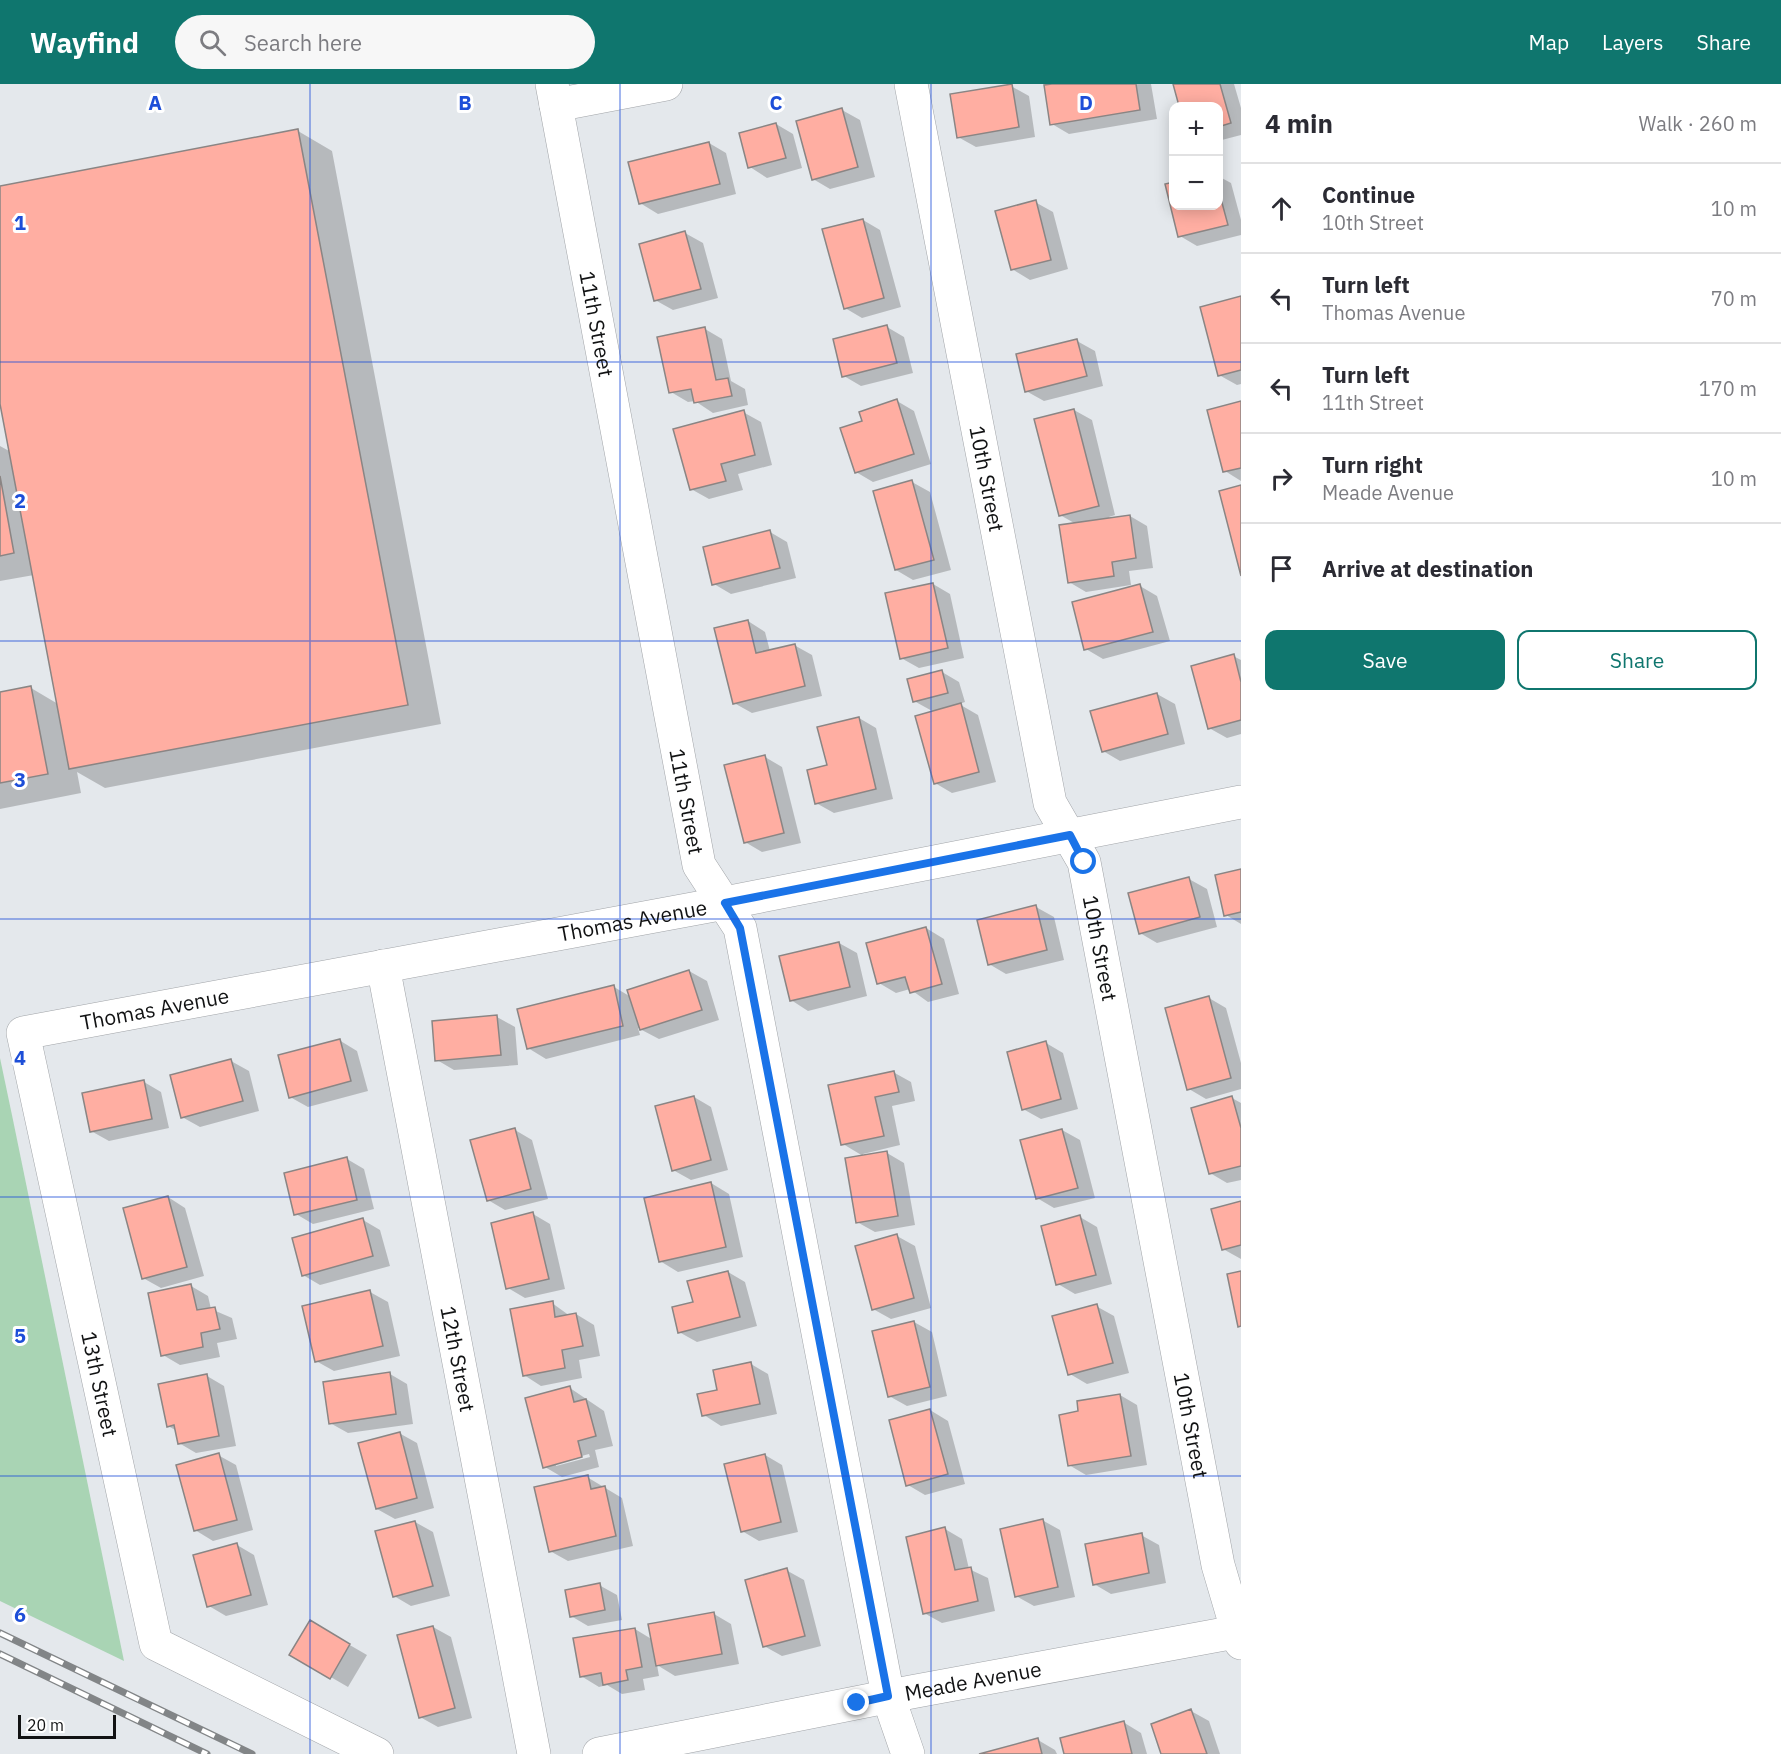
<!DOCTYPE html>
<html lang="en">
<head>
<meta charset="utf-8">
<style>
	body { margin:0; font-family:"IBM Plex Sans",sans-serif; background:#f7f7f7; color:#2b2b33 }
	.controls { position:absolute; right:18px; top:18px; display:grid; overflow:hidden; border-radius:12px; box-shadow:0 3px 15px #0003 }
	.controls button { width:54px; height:54px; display:grid; place-items:center; padding:0; border:0; border-bottom:2px solid #e1e1e2; background:#fff; color:#2b2b33; font:30px sans-serif }
	.scale { position:absolute; left:18px; bottom:15px; width:98px; box-sizing:border-box; padding-left:6px; border:3px solid #111213; border-top:0; font-size:16px; line-height:21px; white-space:nowrap; color:#111213; -webkit-text-stroke:4px #fff; paint-order:stroke }
	.stop { position:absolute; width:18px; height:18px; margin:-14px; border:4px solid #1a73e8; border-radius:50%; background:#fff }
	.stop.end { background:#1a73e8; border-color:#fff; box-shadow:0 2px 6px #0008 }
	.list { margin:0; padding:0; list-style:none }
	h2 { display:flex; justify-content:space-between; align-items:center; height:78px; margin:0; padding:0 24px; font-size:26px }
	h2 small { font-size:20px; font-weight:400; color:#7c7c81 }
	.list li { display:grid; grid-template-columns:39px 1fr auto; gap:18px; align-items:center; box-sizing:border-box; height:90px; padding:0 24px; border-top:2px solid #e1e1e2 }
	.list b { display:block; font-size:22px; white-space:nowrap }
	.list p { margin:0; font-size:20px; white-space:nowrap; color:#7c7c81 }
	.list em { font-size:20px; font-style:normal; color:#7c7c81 }
	.actions { display:flex; gap:12px; padding:18px 24px }
	.actions a { flex:1; padding:14px 0; border:2px solid #0f766e; border-radius:12px; text-align:center; font-size:21px; color:#0f766e }
	.actions .main { background:#0f766e; color:#fff }
	.icon { flex:none; width:33px; height:33px; fill:none; stroke:currentColor; stroke-width:2; stroke-linecap:round; stroke-linejoin:round }
	.map { position:relative; flex:none; width:1241px; height:1670px; overflow:hidden }
	header { display:flex; align-items:center; gap:36px; box-sizing:border-box; height:84px; padding:0 30px; background:#0f766e; color:#fff }
	header strong { font-size:28px }
	nav { display:flex; gap:33px; margin-inline-start:auto; font-size:21px }
	.search { width:420px; height:54px; background:#f7f7f7; display:flex; align-items:center; gap:15px; box-sizing:border-box; padding:0 21px; border-radius:33px; color:#7c7c81; font-size:22px }
	main { display:flex }
	aside { flex:1; background:#fff }
	.map>svg:first-child { display:block }
</style>
</head>
<body>
<header>
<strong>Wayfind</strong>
<div class="search"><svg class="icon" aria-label="search" viewBox="0 0 24 24"><circle cx="10" cy="10" r="6"/><path d="M15 15l6 6"/></svg>Search here</div>
<nav><a>Map</a><a>Layers</a><a>Share</a></nav>
</header>
<main>
<div class="map">
<svg width="1241" height="1670" viewBox="0 0 1241 1670">
	<rect width="100%" height="100%" fill="#e4e8ec"/>
	<path fill="#a9d4b4" d="M0,974L13,1036L124,1577L0,1517Z"/>
	<path fill="#0003" fill-rule="evenodd" d="M1061,0H1151L1157,35L1069,50L1052,40Z
		M1174,0H1234L1241,24V51L1218,57V22H1180Z
		M1011,2L1029,12L1035,53L976,63L958,53Z
		M842,26L860,36L875,93L830,105L813,95Z
		M776,40L793,50L802,84L767,94L750,83Z
		M298,47L332,67L441,640L105,704L77,688L81,709L0,725V610L31,604L58,620L34,491L0,497V362L11,368L0,312V103Z
		M709,59L726,69L736,110L658,130L640,119Z
		M1218,92L1231,99L1241,136V151L1197,162L1180,152L1174,122H1218Z
		M1035,118L1053,128L1068,185L1030,196L1012,185Z
		M863,136L880,146L901,223L862,234L845,224Z
		M685,149L703,159L718,214L673,226L655,216Z
		M1241,214V300L1237,301L1219,291Z
		M887,243L904,253L913,289L861,302L844,292Z
		M705,245L722,255L731,297L745,305L748,321L713,329L695,317L688,318L671,308Z
		M1077,257L1095,267L1103,302L1044,317L1026,307Z
		M897,317L914,327L931,380L873,398L856,388Z
		M1241,318V397L1225,387Z
		M1074,326L1092,336L1115,431L1109,433V435L1130,432L1147,442L1153,484L1129,487L1131,501L1086,508L1069,498L1076,440L1060,431Z
		M743,328L761,338L772,381L738,390L743,406L709,415L691,405Z
		M912,398L930,408L951,486L913,496L896,486Z
		M770,448L787,458L796,494L731,510L714,500Z
		M933,500L950,510L964,574L919,584L901,574Z
		M1140,502L1157,512L1170,557L1103,575L1086,565Z
		M748,537L765,548L770,567L794,561L812,571L822,612L752,629L734,619Z
		M1233,572L1241,576V650L1227,654L1209,644Z
		M942,588L959,598L965,618L959,620L978,631L996,698L952,709L935,699L934,628L914,617Z
		M1157,610L1175,620L1185,660L1120,677L1103,667Z
		M859,634L876,644L893,715L834,729L816,719L829,682Z
		M765,673L782,683L801,759L762,768L745,758Z
		M1241,786V840L1226,831Z
		M1189,795L1207,805L1217,843L1157,859L1140,849Z
		M1036,823L1054,833L1064,876L1006,890L989,880Z
		M926,844L944,855L959,910L928,918L910,905L896,909L879,899Z
		M839,859L857,869L867,912L808,927L791,916Z
		M689,887L707,897L719,936L659,955L638,944L640,951L546,975L528,964L614,903L631,913Z
		M1209,914L1226,924L1241,979V1005L1206,1015L1189,1005Z
		M497,933L515,943L518,981L454,986L437,976Z
		M339,956L357,967L368,1007L308,1023L290,1013Z
		M1046,959L1063,969L1078,1025L1041,1035L1023,1025Z
		M231,977L249,987L259,1027L200,1043L182,1033Z
		M893,988L911,998L915,1017L892,1022L900,1061L863,1070V1072L843,1060L830,1003Z
		M144,998L161,1008L169,1044L109,1057L91,1047Z
		M694,1013L711,1023L728,1086L691,1096L673,1086Z
		M1232,1014L1241,1019V1096L1227,1099L1210,1089Z
		M515,1046L532,1056L548,1115L505,1126L488,1116Z
		M1062,1046L1080,1056L1095,1114L1054,1124L1037,1114Z
		M887,1069L904,1079L915,1141L875,1148L857,1138Z
		M347,1075L364,1085L374,1125L313,1140L296,1130Z
		M711,1099L729,1110L743,1173L678,1188L660,1177Z
		M168,1113L185,1124L204,1192L161,1204L143,1194Z
		M1241,1118V1175L1223,1165Z
		M533,1130L550,1140L565,1205L525,1214L508,1204Z
		M1080,1133L1097,1143L1112,1200L1075,1210L1058,1200Z
		M363,1136L380,1146L390,1182L320,1201L303,1191Z
		M897,1152L915,1162L931,1224L891,1235L873,1225Z
		M728,1188L745,1198L757,1242L697,1258L679,1248L695,1219Z
		M191,1202L208,1212L211,1225L232,1234L237,1255L217,1259L220,1273L180,1281L163,1271Z
		M370,1208L388,1218L400,1272L334,1287L316,1277Z
		M552,1219L570,1232L576,1230L594,1241L600,1272L579,1276L582,1294L541,1302L524,1291Z
		M1096,1222L1114,1232L1129,1289L1087,1300L1070,1290Z
		M914,1238L932,1248L947,1312L907,1322L889,1312Z
		M751,1280L768,1290L777,1330L721,1342L704,1331L719,1307Z
		M390,1290L407,1300L413,1340L348,1349L330,1339Z
		M207,1292L224,1302L236,1362L196,1369L179,1359L177,1347L168,1342Z
		M570,1304L604,1327L613,1362L595,1366L599,1383L562,1393L545,1383ZM589,1370L590,1373L556,1382V1379Z
		M1120,1311L1137,1321L1147,1381L1086,1391L1069,1381L1080,1328Z
		M930,1326L948,1337L965,1400L925,1411L908,1401Z
		M399,1349L417,1359L434,1424L395,1435L377,1425Z
		M218,1371L236,1381L253,1446L213,1457L195,1446Z
		M765,1371L782,1381L798,1448L759,1457L742,1447Z
		M587,1393L622,1414L633,1462L568,1477L550,1467Z
		M1042,1436L1060,1446L1075,1513L1034,1522L1016,1512Z
		M415,1438L433,1448L450,1512L411,1522L394,1512Z
		M945,1445L962,1455L969,1485L988,1494L995,1527L942,1539L924,1529Z
		M1141,1451L1159,1461L1166,1499L1111,1510L1094,1500Z
		M237,1461L254,1471L268,1521L226,1532L209,1522Z
		M786,1486L804,1496L821,1562L782,1572L764,1562Z
		M599,1501L617,1511L622,1536L588,1542L571,1532Z
		M714,1530L731,1540L739,1580L675,1592L657,1581L659,1592L643,1595L645,1606L622,1610L607,1601L599,1603L581,1592L635,1545L653,1556Z
		M310,1538L367,1571L348,1603L291,1570Z
		M433,1543L451,1553L472,1634L438,1643L420,1633Z
		M1191,1627L1209,1637L1220,1670H1163Z
		M1123,1638L1141,1649L1147,1670H1066Z
		M1038,1656L1055,1666L1057,1670H985Z"/>
	<path fill="#ffaea2" stroke="#8a8584" stroke-width="1.5" d="M1012,0L1019,43L957,54L950,10Z
		M1052,0H1136L1140,26L1050,41L1044,1Z
		M1173,0H1220L1231,39L1218,43V22H1179Z
		M842,24L858,83L812,96L796,37Z
		M776,39L786,74L748,84L739,49Z
		M298,45L408,621L69,685L0,320V102Z
		M709,58L720,100L639,120L628,78Z
		M1174,98V122H1218V104L1228,141L1178,153L1165,100Z
		M1036,116L1051,176L1011,186L995,127Z
		M863,135L884,214L844,225L822,145Z
		M685,147L701,205L654,217L639,160Z
		M1241,212V286L1218,292L1200,223Z
		M887,241L897,279L842,293L833,255Z
		M705,243L716,296L728,294L732,312L694,319L691,305L669,309L657,253Z
		M1077,255L1087,292L1025,308L1016,270Z
		M897,315L914,370L855,389L840,344L862,337L859,328Z
		M1241,317V384L1223,388L1207,326Z
		M1074,325L1099,422L1059,432L1034,335Z
		M744,326L755,371L721,380L726,397L690,406L673,345Z
		M0,392L14,469L0,472Z
		M912,396L934,476L895,486L873,407Z
		M1241,401V492L1219,407Z
		M1130,431L1136,474L1112,478L1114,492L1068,499L1059,441Z
		M770,446L780,484L712,501L703,463Z
		M933,499L948,564L900,575L885,509Z
		M1140,500L1153,548L1084,566L1072,518Z
		M748,536L756,569L795,560L805,602L733,620L714,544Z
		M1234,570L1241,598V636L1208,645L1191,582Z
		M942,586L948,609L913,618L907,595Z
		M31,602L48,690L0,699V608Z
		M1157,609L1168,650L1102,668L1090,627Z
		M961,619L979,688L934,700L915,632Z
		M859,633L876,705L815,720L807,686L827,681L817,643Z
		M765,671L784,749L744,759L724,681Z
		M1241,785V828L1224,832L1215,791Z
		M1189,793L1200,833L1139,850L1128,809Z
		M1036,821L1047,866L988,881L977,836Z
		M926,843L942,900L910,909L905,893L877,900L866,859Z
		M839,858L850,903L790,917L779,872Z
		M689,886L702,926L640,946L627,906Z
		M614,901L623,942L527,965L517,925Z
		M1209,912L1231,994L1187,1006L1165,924Z
		M497,931L501,971L435,977L432,937Z
		M340,955L351,997L289,1014L278,971Z
		M1046,957L1061,1015L1022,1026L1007,968Z
		M231,975L243,1017L181,1034L170,991Z
		M894,987L899,1008L875,1013L884,1052L841,1061L828,1001Z
		M144,996L152,1035L90,1048L82,1009Z
		M694,1012L711,1076L672,1087L655,1022Z
		M1232,1012L1241,1044V1082L1209,1090L1191,1024Z
		M515,1044L531,1105L487,1117L470,1056Z
		M1062,1045L1078,1104L1036,1115L1020,1056Z
		M887,1067L898,1132L856,1139L845,1074Z
		M347,1073L357,1116L294,1131L284,1089Z
		M711,1098L726,1163L659,1178L644,1114Z
		M168,1112L187,1183L142,1195L123,1124Z
		M1241,1117V1161L1222,1166L1211,1125Z
		M533,1128L549,1195L506,1205L491,1139Z
		M1080,1131L1096,1191L1056,1201L1041,1142Z
		M363,1134L373,1172L302,1192L292,1154Z
		M897,1150L914,1214L872,1226L855,1162Z
		M728,1187L740,1233L678,1249L672,1223L693,1218L687,1197Z
		M1241,1187V1242L1238,1243L1227,1190Z
		M191,1200L197,1226L215,1223L220,1245L201,1249L203,1263L161,1272L148,1209Z
		M370,1206L383,1262L315,1278L302,1222Z
		M553,1217L555,1233L576,1229L583,1262L562,1266L565,1284L523,1292L510,1225Z
		M1097,1220L1113,1279L1068,1291L1052,1232Z
		M914,1237L930,1303L888,1313L872,1247Z
		M751,1278L760,1320L702,1332L697,1310L717,1306L713,1286Z
		M390,1288L396,1330L329,1340L323,1298Z
		M207,1290L219,1352L178,1360L174,1341L167,1343L158,1300Z
		M570,1302L574,1318L586,1315L596,1352L578,1357L582,1373L543,1384L525,1314Z
		M1120,1310L1131,1372L1068,1382L1059,1331L1078,1327L1077,1317Z
		M930,1325L948,1390L906,1402L889,1336Z
		M400,1348L417,1414L376,1425L358,1359Z
		M219,1369L237,1436L194,1447L176,1381Z
		M765,1370L781,1438L741,1448L724,1380Z
		M588,1391L591,1405L605,1402L616,1452L549,1468L534,1403Z
		M1043,1435L1058,1503L1015,1513L1000,1445Z
		M415,1437L433,1502L393,1513L375,1447Z
		M945,1443L955,1486L971,1483L978,1517L923,1530L906,1453Z
		M1142,1449L1149,1489L1093,1501L1085,1460Z
		M237,1459L251,1511L207,1523L193,1471Z
		M787,1484L805,1552L763,1563L745,1496Z
		M600,1499L605,1526L570,1533L565,1506Z
		M714,1528L722,1570L656,1582L648,1540Z
		M310,1536L350,1560L330,1595L289,1571Z
		M433,1542L455,1624L419,1634L397,1551Z
		M635,1544L642,1583L626,1586L628,1596L603,1601L601,1589L580,1593L573,1554Z
		M1191,1625L1207,1670H1161L1151,1640Z
		M1124,1637L1132,1670H1064L1060,1654Z
		M1038,1654L1042,1670H979Z"/>
	<g fill="none" stroke-linecap="round" stroke-linejoin="round">
		<defs>
			<g id="street">
				<path id="s1" d="M552,0L699,781L740,844L888,1612L908,1670"/>
				<path id="s2" d="M911,0L1050,719L1084,778L1218,1481L1241,1559"/>
				<path d="M556,21L666,0"/>
				<path id="s3" d="M383,882L534,1670"/>
				<path id="s4" d="M377,1670L156,1560L23,949L725,819L1241,718"/>
				<path id="s5" d="M599,1670L911,1608L1241,1547"/>
			</g>
		</defs>
		<use href="#street" stroke="#a1a4a8" stroke-width="34"/>
		<use href="#street" stroke="#fff" stroke-width="33"/>
		<defs>
			<path id="rail" d="M0,1549L252,1670
				M0,1570L207,1670"/>
		</defs>
		<use href="#rail" stroke="#828587" stroke-width="7"/>
		<use href="#rail" stroke="#fff" stroke-width="4.5" stroke-dasharray="14" stroke-linecap="butt"/>
	</g>
	<g fill="none" stroke-linecap="round" stroke-linejoin="round">
		<path stroke="#1a73e8" stroke-width="8" d="M857,1619L888,1612L740,844L725,819L1070,751L1084,778"/>
	</g>
	<path fill="none" stroke="#1d4ed8" stroke-width="1.5" stroke-opacity="0.55" d="M310,0V1670M620,0V1670M931,0V1670M0,278H1241M0,557H1241M0,835H1241M0,1113H1241M0,1392H1241"/>
	<g text-anchor="middle" dominant-baseline="central" stroke-width="6" stroke-linejoin="round" paint-order="stroke">
		<g font-size="21" fill="#111213" stroke="#fff">
			<text stroke="none"><textPath href="#s1" startOffset="244">11th Street</textPath></text>
			<text stroke="none"><textPath href="#s2" startOffset="402">10th Street</textPath></text>
			<text stroke="none"><textPath href="#s1" startOffset="730">11th Street</textPath></text>
			<text stroke="none"><textPath href="#s4" startOffset="1492">Thomas Avenue</textPath></text>
			<text stroke="none"><textPath href="#s2" startOffset="888">10th Street</textPath></text>
			<text stroke="none"><textPath href="#s4" startOffset="1006">Thomas Avenue</textPath></text>
			<text stroke="none"><textPath href="#s3" startOffset="400">12th Street</textPath></text>
			<text transform="translate(100 1300) rotate(78)">13th Street</text>
			<text stroke="none"><textPath href="#s2" startOffset="1374">10th Street</textPath></text>
			<text stroke="none"><textPath href="#s5" startOffset="381">Meade Avenue</textPath></text>
		</g>
	</g>
	<g font-size="20" text-anchor="middle" font-weight="bold" fill="#1d4ed8" stroke="#fff" stroke-width="6" stroke-linejoin="round" paint-order="stroke">
		<text x="155" y="26">A</text>
		<text x="465" y="26">B</text>
		<text x="776" y="26">C</text>
		<text x="1086" y="26">D</text>
		<text x="20" y="146">1</text>
		<text x="20" y="424">2</text>
		<text x="20" y="703">3</text>
		<text x="20" y="981">4</text>
		<text x="20" y="1259">5</text>
		<text x="20" y="1538">6</text>
	</g>
</svg>
<div class="controls">
<button>+</button>
<button>−</button>
</div>
<div class="scale">20 m</div>
<div class="stop" style="left:1084px;top:778px"></div>
<div class="stop end" style="left:857px;top:1619px"></div>
</div>
<aside>
<h2>4 min<small>Walk · 260 m</small></h2>
<ul class="list">
<li><svg class="icon" aria-label="ahead" viewBox="0 0 24 24"><path d="M12 20V5M6 11l6-6 6 6"/></svg><div><b>Continue</b><p>10th Street</p></div><em>10 m</em></li>
<li><svg class="icon" aria-label="left" viewBox="0 0 24 24"><path d="M17 20v-9H6M10 6l-5 5 5 5"/></svg><div><b>Turn left</b><p>Thomas Avenue</p></div><em>70 m</em></li>
<li><svg class="icon" aria-label="left" viewBox="0 0 24 24"><path d="M17 20v-9H6M10 6l-5 5 5 5"/></svg><div><b>Turn left</b><p>11th Street</p></div><em>170 m</em></li>
<li><svg class="icon" aria-label="right" viewBox="0 0 24 24"><path d="M7 20v-9h11M14 6l5 5-5 5"/></svg><div><b>Turn right</b><p>Meade Avenue</p></div><em>10 m</em></li>
<li><svg class="icon" aria-label="arrive" viewBox="0 0 24 24"><path d="M6 21V4h12l-3 4 3 4H6"/></svg><div><b>Arrive at destination</b></div></li>
</ul>
<div class="actions"><a class="main">Save</a><a>Share</a></div>
</aside>
</main>
</body>
</html>
